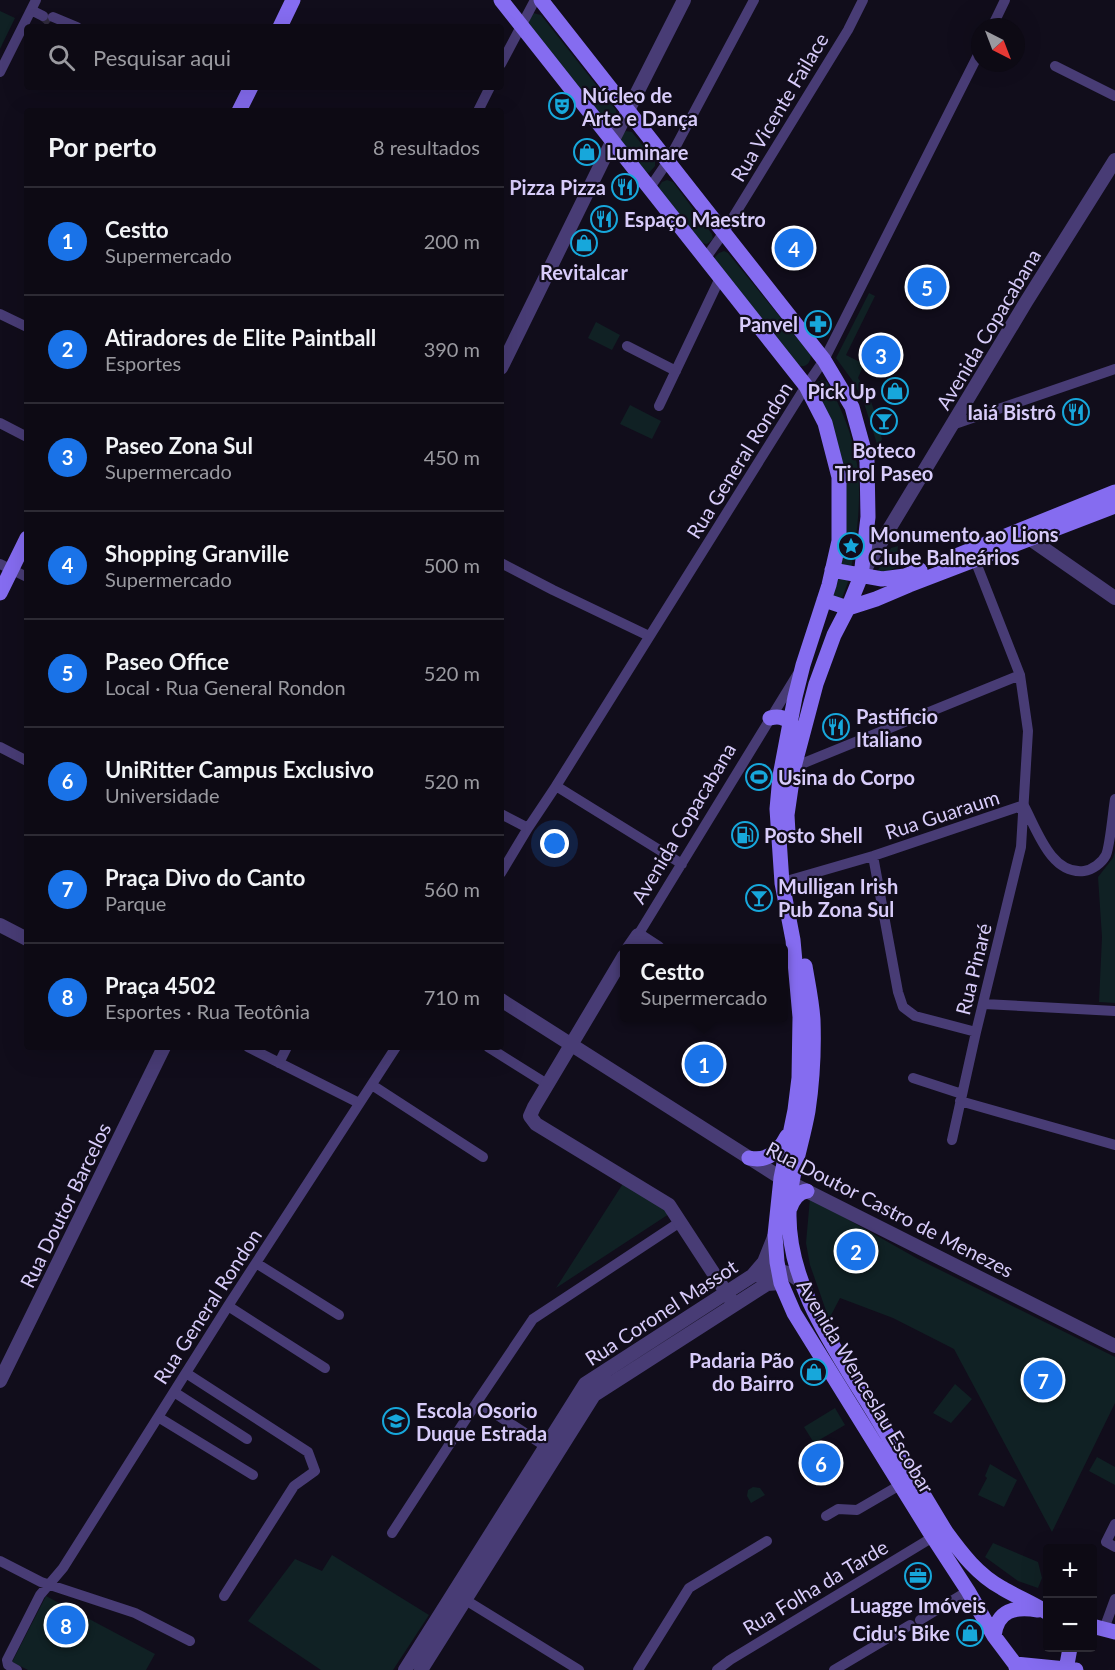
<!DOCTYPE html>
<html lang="pt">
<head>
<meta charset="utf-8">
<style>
	body { margin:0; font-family:Lato,sans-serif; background:#1b1822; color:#f1f3f6 }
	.controls { position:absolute; right:18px; bottom:18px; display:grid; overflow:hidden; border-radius:6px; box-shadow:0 6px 24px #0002 }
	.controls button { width:54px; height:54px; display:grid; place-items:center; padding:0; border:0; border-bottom:2px solid #2d2b34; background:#0d0a14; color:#f1f3f6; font:30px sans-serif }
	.compass { position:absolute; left:971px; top:18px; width:54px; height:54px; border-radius:50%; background:#0d0a14; box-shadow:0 6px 24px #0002; rotate:138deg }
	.you { position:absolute; left:555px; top:844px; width:21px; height:21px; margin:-15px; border:4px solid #fff; border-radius:50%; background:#1a73e8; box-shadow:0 0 0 9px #1a73e833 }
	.badge { display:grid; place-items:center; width:39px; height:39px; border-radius:50%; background:#1a73e8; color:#fff; font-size:20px; font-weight:700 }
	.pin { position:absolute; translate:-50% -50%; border:3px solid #fff; box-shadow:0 2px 6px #0006 }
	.popup { position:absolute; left:620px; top:944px; width:168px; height:78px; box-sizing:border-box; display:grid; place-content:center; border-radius:6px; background:#0d0a14; filter:drop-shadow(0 2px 4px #0005); font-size:20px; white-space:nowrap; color:#9a9aa0 }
	.popup b { font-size:22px; color:#f1f3f6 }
	.popup::after { content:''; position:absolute; left:50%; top:100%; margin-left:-12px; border:12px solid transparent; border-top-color:#0d0a14 }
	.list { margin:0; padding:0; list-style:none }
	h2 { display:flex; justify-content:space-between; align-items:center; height:78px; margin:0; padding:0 24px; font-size:26px }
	h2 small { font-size:20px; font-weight:400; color:#9a9aa0 }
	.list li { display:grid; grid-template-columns:39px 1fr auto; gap:18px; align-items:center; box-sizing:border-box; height:108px; padding:0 24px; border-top:2px solid #2d2b34 }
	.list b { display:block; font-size:22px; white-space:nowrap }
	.list p { margin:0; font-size:20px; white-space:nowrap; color:#9a9aa0 }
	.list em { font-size:20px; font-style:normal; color:#9a9aa0 }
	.icon { flex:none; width:33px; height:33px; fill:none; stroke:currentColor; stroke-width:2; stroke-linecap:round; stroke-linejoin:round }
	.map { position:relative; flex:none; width:1115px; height:1670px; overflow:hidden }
	.search { position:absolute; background:#0d0a14; box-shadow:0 6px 24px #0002; left:24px; top:24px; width:480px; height:66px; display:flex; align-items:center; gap:15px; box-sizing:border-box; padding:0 21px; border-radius:6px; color:#9a9aa0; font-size:22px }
	.panel { position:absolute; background:#0d0a14; box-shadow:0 6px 24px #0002; left:24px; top:108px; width:480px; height:942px; border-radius:6px }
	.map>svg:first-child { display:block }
</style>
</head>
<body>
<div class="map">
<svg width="1115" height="1670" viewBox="0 0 1115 1670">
	<rect width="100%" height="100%" fill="#110d1b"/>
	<path fill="#102124" d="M0,11L15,18L0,49Z
		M533,13L541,15L616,110L617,118L610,123L603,120L529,28L528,20Z
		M626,131L632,132L655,161V166L649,173L643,171L620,143V137Z
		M667,180L673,182L712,234L713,239L707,244L701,243L658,188L662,182Z
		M724,251L728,253L811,355C810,365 805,368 796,365L715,262V257L719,253Z
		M869,293L875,296L846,355L864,364L858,378C872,396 876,417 882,439L878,447L863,400L852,380L836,358Z
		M596,322L620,335L612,350L588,338Z
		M822,380L827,382C841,407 853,435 857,464C862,496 857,537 851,569L839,567L845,542L814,387L817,382Z
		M630,405L661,421L652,439L620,424Z
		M898,546L897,555L904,558L900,566L883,573L878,570L891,548Z
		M839,577L846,578L848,582L842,598L840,600L832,597L837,579Z
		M1115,851V1003L1099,1002L1102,937L1098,877L1113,858Z
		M624,1182L658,1202L669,1214L556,1288Z
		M810,1198L918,1259L1115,1357V1403L1052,1532L954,1349L893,1318L840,1298L829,1319L810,1265L806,1243Z
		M955,1384L972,1399L951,1423L933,1413Z
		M835,1408L845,1425L814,1443L804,1427Z
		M1097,1457L1115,1467V1485L1089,1471Z
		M990,1464L1017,1480L1004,1507L978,1495L987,1478L985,1476Z
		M753,1487L760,1488L765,1495L751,1503L747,1496L748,1490Z
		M993,1543L1038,1562L1042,1578L1038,1588L1018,1581L985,1557Z
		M332,1555L429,1615L393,1670H321L248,1621L295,1559L322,1571Z
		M46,1596L155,1654L146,1670H28L12,1662Z"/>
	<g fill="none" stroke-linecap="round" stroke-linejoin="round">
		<path stroke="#2f2a3c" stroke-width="10" stroke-dasharray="10 5" stroke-linecap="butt" d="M43,16L50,22"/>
		<path stroke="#483c75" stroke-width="10" d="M31,10L43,16
			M53,17L77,27
			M992,27L1005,0
			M501,64L535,0
			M1055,66L1115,96
			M0,72L36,0
			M478,111L490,87
			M649,189L668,161L754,0
			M705,259L724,232L848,30L863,0
			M0,314L27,327
			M627,346L676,371
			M659,406L720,278
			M0,423L27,437
			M952,425L1115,369
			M501,563L553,590L649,636
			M0,564L27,577
			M0,747L27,761
			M794,767L1020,675
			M556,786L682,864
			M1024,806C1037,830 1051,875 1084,871C1092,870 1102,863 1106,855C1110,846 1113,811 1115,799
			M501,814L528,828
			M873,856L898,992L903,1007L915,1016L976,1032
			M501,873L528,828L556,786L806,386L824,360L980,51
			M790,880L873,856L1024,805
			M638,935L797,675
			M984,1004L1115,1011
			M248,1047L359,1103
			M488,1047L547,1084
			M279,1063L287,1047
			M913,1078L962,1094
			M372,1085L483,1157
			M960,1101L1115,1145
			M952,1140L976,1032L1021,847L1028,731L1020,675L973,555
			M256,1263L339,1315
			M228,1306L325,1368
			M186,1373L308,1452L315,1471L294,1486L224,1596
			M174,1392L247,1439
			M477,1402L545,1446
			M158,1417L253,1475
			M826,1516L838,1509L857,1510L900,1485
			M1115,1524L1106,1542L1115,1547
			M392,1533L477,1402L533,1319L680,1222
			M0,1561L41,1582L135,1613L190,1641
			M459,1596L579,1670
			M920,1620L968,1591
			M1104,1629L1115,1599
			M17,1670L8,1665L7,1660L40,1595L63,1568L228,1306L396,1047
			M638,1670L689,1588L767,1541
			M717,1670L730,1660L933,1537
			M834,1670L910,1625"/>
		<path stroke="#483c75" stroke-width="14" d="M501,368L612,142L684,0
			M1023,534L1115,598
			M862,574L1026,302L1115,160
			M0,925L27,939
			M629,948L638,935L658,948
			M624,956L534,1107L530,1116L536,1124L669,1205L731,1300
			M501,1000L781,1178L1115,1346
			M752,1276L764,1262L774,1237
			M0,1381L164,1047
			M405,1670L585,1384L752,1276C773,1270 787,1266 803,1285
			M421,1670L594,1395L767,1284L781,1283"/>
		<path stroke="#856cf0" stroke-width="15" d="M501,0L806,386L825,423L839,477V541L829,585L803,665L795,697L780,776L777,809L782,883L793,940L800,1017L799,1078L795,1110L781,1178L775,1235L777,1262L781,1283L794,1313L929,1531L968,1591L994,1636L1015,1664L1017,1670
			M541,0L824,360L852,407L867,461L868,517L861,576L848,608L834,635L816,684L794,767L787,815L788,833
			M280,27L293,0
			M239,111L251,87
			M956,556L1115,492
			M832,570L882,579L905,576L920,570
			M0,593L27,538
			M824,600L848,608L876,599L909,585L1115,506
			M770,718C778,716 783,717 791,722
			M805,966C808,984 812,1002 813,1020C814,1048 812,1084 808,1111C802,1145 789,1179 789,1214C788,1285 835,1349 871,1408C896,1449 921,1491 946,1532C962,1554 978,1575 1002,1588C1017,1597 1033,1603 1048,1613
			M749,1158C767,1162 779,1152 787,1136
			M790,1208C793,1200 798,1192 807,1191
			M1092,1626L1115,1632
			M994,1636C997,1610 1015,1606 1038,1610
			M1015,1664L1076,1670
			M1066,1670L1070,1648"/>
	</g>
	<defs>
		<symbol id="theatre-ring" viewBox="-11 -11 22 22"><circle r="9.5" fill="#110d1b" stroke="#17a7db" stroke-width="1.5"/><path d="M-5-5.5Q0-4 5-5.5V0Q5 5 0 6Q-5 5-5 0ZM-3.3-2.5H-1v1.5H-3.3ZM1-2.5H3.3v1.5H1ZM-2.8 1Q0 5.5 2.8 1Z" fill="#17a7db"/></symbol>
		<symbol id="shop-ring" viewBox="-11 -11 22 22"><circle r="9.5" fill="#110d1b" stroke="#17a7db" stroke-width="1.5"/><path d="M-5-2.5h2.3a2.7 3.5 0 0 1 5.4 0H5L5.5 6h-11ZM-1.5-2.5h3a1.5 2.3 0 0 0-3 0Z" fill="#17a7db"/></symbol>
		<symbol id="restaurant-ring" viewBox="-11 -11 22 22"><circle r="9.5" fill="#110d1b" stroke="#17a7db" stroke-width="1.5"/><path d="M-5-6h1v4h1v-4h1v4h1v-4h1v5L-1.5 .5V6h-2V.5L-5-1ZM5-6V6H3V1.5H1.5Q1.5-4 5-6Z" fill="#17a7db"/></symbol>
		<symbol id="pharmacy-ring" viewBox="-11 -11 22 22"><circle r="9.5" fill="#110d1b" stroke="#17a7db" stroke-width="1.5"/><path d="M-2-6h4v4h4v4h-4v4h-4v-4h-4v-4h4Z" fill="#17a7db"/></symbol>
		<symbol id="bar-ring" viewBox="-11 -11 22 22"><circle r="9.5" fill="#110d1b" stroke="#17a7db" stroke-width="1.5"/><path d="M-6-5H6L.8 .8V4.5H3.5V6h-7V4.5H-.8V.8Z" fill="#17a7db"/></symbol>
		<symbol id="sight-ring" viewBox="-11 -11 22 22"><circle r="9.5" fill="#110d1b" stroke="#17a7db" stroke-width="1.5"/><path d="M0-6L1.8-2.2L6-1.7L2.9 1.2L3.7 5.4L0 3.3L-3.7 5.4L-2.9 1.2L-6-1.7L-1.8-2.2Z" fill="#17a7db"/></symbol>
		<symbol id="stadium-ring" viewBox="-11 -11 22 22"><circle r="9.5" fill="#110d1b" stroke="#17a7db" stroke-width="1.5"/><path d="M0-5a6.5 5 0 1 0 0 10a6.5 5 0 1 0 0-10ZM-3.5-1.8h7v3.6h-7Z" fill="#17a7db"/></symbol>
		<symbol id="fuel-ring" viewBox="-11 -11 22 22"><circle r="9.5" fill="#110d1b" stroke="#17a7db" stroke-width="1.5"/><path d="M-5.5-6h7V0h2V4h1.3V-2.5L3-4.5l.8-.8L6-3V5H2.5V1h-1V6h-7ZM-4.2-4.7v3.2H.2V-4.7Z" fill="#17a7db"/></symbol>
		<symbol id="school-ring" viewBox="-11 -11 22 22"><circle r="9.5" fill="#110d1b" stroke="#17a7db" stroke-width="1.5"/><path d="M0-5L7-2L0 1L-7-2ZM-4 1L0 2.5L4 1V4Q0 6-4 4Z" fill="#17a7db"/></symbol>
		<symbol id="office-ring" viewBox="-11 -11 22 22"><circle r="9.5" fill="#110d1b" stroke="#17a7db" stroke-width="1.5"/><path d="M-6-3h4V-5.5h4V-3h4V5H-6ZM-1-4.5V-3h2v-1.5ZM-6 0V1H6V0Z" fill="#17a7db"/></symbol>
	</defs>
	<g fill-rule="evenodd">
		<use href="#theatre-ring" x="547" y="91" width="30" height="30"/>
		<use href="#shop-ring" x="572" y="137" width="30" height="30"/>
		<use href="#restaurant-ring" x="610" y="172" width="30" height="30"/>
		<use href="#restaurant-ring" x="589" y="204" width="30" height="30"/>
		<use href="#shop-ring" x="569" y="228" width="30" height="30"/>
		<use href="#pharmacy-ring" x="803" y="309" width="30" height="30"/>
		<use href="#shop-ring" x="880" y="376" width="30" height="30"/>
		<use href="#restaurant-ring" x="1061" y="397" width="30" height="30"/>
		<use href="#bar-ring" x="869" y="406" width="30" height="30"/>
		<use href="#sight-ring" x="836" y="531" width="30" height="30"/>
		<use href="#restaurant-ring" x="821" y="712" width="30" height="30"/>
		<use href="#stadium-ring" x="744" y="762" width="30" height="30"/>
		<use href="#fuel-ring" x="730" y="820" width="30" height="30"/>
		<use href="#bar-ring" x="744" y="883" width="30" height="30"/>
		<use href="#shop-ring" x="799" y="1357" width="30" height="30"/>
		<use href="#school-ring" x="381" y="1406" width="30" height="30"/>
		<use href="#office-ring" x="903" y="1561" width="30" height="30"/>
		<use href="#shop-ring" x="955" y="1618" width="30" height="30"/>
	</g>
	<g text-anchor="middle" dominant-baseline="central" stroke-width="4.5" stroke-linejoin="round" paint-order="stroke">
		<g font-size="20" font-weight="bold" fill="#d8ccfa" stroke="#110d1b" text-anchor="start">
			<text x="582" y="95">Núcleo de<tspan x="582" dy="23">Arte e Dança</tspan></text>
			<text x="606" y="152">Luminare</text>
			<text x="606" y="187" text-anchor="end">Pizza Pizza</text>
			<text x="624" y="219">Espaço Maestro</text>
			<text x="584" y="272" text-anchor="middle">Revitalcar</text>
			<text x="798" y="324" text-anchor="end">Panvel</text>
			<text x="876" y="391" text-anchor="end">Pick Up</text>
			<text x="1056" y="412" text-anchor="end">Iaiá Bistrô</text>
			<text x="884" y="450" text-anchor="middle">Boteco<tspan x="884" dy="23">Tirol Paseo</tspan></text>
			<text x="870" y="534">Monumento ao Lions<tspan x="870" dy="23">Clube Balneários</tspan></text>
			<text x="856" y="716">Pastificio<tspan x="856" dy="23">Italiano</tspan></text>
			<text x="778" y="777">Usina do Corpo</text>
			<text x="764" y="835">Posto Shell</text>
			<text x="778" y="886">Mulligan Irish<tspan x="778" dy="23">Pub Zona Sul</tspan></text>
			<text x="794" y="1360" text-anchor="end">Padaria Pão<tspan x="794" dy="23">do Bairro</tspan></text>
			<text x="416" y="1410">Escola Osorio<tspan x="416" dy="23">Duque Estrada</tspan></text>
			<text x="918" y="1605" text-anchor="middle">Luagge Imóveis</text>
			<text x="950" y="1633" text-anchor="end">Cidu's Bike</text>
		</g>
		<g font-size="20" fill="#d8ccfa" stroke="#110d1b">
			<text transform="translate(779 107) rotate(-59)">Rua Vicente Failace</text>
			<text transform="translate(988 329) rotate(-59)">Avenida Copacabana</text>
			<text transform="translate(739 460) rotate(-58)">Rua General Rondon</text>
			<text transform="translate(942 814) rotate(-18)">Rua Guaraum</text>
			<text transform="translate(683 823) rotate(-59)">Avenida Copacabana</text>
			<text transform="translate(973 969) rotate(-76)">Rua Pinaré</text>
			<text transform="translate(65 1205) rotate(-64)">Rua Doutor Barcelos</text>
			<text transform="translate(890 1209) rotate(27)">Rua Doutor Castro de Menezes</text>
			<text transform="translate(207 1306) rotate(-57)">Rua General Rondon</text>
			<text transform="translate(661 1312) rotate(-33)">Rua Coronel Massot</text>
			<text transform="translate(866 1386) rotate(59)">Avenida Wenceslau Escobar</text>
			<text transform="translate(815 1587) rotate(-31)">Rua Folha da Tarde</text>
		</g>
	</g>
</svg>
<div class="controls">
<button>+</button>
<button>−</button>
</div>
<svg class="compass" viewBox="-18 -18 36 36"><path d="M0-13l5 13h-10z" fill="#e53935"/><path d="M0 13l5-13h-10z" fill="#9a9aa0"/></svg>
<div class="you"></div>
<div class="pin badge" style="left:704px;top:1064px">1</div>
<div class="popup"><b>Cestto</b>Supermercado</div>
<div class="pin badge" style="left:856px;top:1251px">2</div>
<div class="pin badge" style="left:881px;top:355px">3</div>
<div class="pin badge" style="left:794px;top:248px">4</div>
<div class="pin badge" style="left:927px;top:287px">5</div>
<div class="pin badge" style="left:821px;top:1463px">6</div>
<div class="pin badge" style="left:1043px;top:1380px">7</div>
<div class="pin badge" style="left:66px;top:1625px">8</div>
<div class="search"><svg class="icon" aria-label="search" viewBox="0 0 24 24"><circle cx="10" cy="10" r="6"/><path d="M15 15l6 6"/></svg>Pesquisar aqui</div>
<section class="panel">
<h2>Por perto<small>8 resultados</small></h2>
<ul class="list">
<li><span class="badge">1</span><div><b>Cestto</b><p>Supermercado</p></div><em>200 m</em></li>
<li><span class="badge">2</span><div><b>Atiradores de Elite Paintball</b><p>Esportes</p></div><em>390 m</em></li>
<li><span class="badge">3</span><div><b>Paseo Zona Sul</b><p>Supermercado</p></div><em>450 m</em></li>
<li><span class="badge">4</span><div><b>Shopping Granville</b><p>Supermercado</p></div><em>500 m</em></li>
<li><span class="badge">5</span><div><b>Paseo Office</b><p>Local · Rua General Rondon</p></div><em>520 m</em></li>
<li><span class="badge">6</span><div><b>UniRitter Campus Exclusivo</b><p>Universidade</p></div><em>520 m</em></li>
<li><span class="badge">7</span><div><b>Praça Divo do Canto</b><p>Parque</p></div><em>560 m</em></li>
<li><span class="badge">8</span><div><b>Praça 4502</b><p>Esportes · Rua Teotônia</p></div><em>710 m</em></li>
</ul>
</section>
</div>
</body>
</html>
